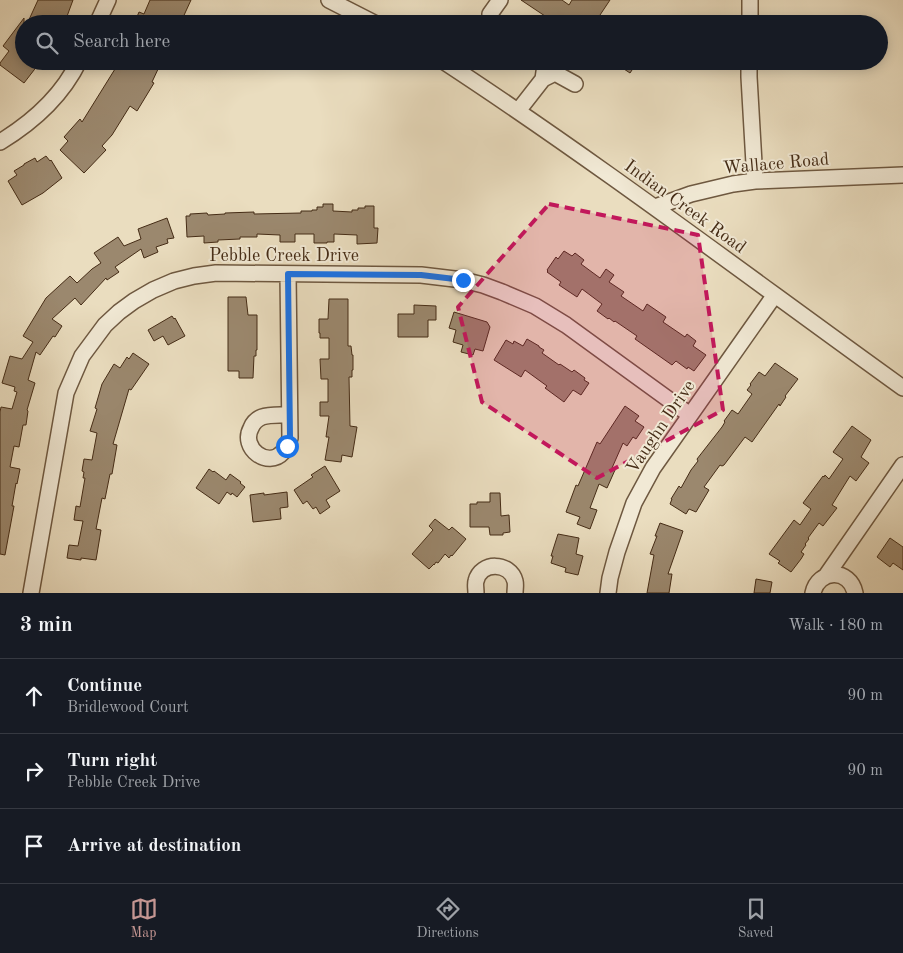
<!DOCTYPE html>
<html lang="en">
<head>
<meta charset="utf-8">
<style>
	body { margin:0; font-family:"Old Standard TT",serif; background:#242831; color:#f1f3f6 }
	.stop { position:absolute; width:15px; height:15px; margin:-11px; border:4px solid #1a73e8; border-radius:50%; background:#fff }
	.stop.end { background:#1a73e8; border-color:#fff; box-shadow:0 1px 5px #0008 }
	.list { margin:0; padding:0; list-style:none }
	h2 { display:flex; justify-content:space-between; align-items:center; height:65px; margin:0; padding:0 20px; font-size:21px }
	h2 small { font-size:16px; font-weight:400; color:#9ea1a6 }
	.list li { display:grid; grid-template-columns:32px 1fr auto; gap:15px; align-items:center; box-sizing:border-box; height:75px; padding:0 20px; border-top:1px solid #363941 }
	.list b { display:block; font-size:19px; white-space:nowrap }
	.list p { margin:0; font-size:16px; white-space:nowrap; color:#9ea1a6 }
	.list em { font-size:16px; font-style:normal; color:#9ea1a6 }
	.icon { flex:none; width:28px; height:28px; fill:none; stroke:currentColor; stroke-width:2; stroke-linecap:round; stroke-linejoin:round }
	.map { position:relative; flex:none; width:903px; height:593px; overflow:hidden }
	.search { position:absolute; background:#171b24; box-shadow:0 2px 12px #0003; left:15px; right:15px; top:15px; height:55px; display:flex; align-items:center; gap:12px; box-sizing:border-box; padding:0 18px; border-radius:28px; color:#9ea1a6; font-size:19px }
	.sheet { height:290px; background:#171b24 }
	nav { display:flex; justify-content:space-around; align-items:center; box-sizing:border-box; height:70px; border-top:1px solid #363941; background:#171b24; font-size:14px; color:#9ea1a6 }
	nav a { display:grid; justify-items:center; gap:2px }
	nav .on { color:#c59692 }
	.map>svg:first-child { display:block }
</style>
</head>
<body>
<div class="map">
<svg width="903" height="593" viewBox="0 0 903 593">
	<rect width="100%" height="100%" fill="#eaddbf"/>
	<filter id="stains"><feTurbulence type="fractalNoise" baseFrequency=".004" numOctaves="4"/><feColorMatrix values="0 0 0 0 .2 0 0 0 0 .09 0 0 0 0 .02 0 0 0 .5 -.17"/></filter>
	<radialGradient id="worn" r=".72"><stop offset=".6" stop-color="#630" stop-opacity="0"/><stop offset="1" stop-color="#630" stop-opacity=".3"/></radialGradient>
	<path fill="#9b886e" stroke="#452c16" d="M38,0H73L66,19L64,18L62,24H27Z
		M150,0H191L180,24H134L139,12L144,14Z
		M521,0H562L569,5L572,0H610L594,24H557Z
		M24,18V61H41L24,83L0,65V63L9,51L3,46Z
		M120,61H153L152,64L159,67L152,82L154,83L137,111L130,106L112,135L102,146L106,150L84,173L60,150L68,141L64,137L80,119L82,122Z
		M612,61H638L630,73Z
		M46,156L50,161L51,160L62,178L43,193L22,205L8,181L17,175L14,171L24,165V164L35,158L37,162Z
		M323,204H333V211L352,212V210H358V208H365V206H374V228H378L377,243L357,244V235L334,234V242H327V243H314V234H295V242H280V235L257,234V237H240V239L218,240V242L204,243V236L187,237L186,216H190V214L207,213L208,215L225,214V213L254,212V214L301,213V211H312V210H317V207H323Z
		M167,218L174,238L167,239L168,243L156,247L158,252L144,258L141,249L115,267L119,272L107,280L106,278L81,305L75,298L52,319L62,326L55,337L53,336L40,355L36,352L28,380L35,383L27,410L28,411L26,425H23L19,447L14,446L10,467L20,469L17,484L16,483L12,506H14L5,555L0,554V412L1,407L12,409L17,392L14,391L15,387L2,383L10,356L22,359L33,342L23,336L46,298L70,276L77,283L92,269L101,263L94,253L118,237L124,246L141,239L138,229Z
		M564,251L572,256L575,253L584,260L581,264L600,278L606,269L614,275L609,282L624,292L621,296L643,311L647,304L666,317L663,322L685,337L687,334L696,341L693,346L706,355L694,371L688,367L687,369L676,361L672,365L635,339L637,336L615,321L614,322L609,318L608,319L597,311L602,304L582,289L577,297L559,285L561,282L547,272L548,271L547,270L556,257L558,259Z
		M228,297H246L248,315H257V350H256V356H254L253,378H239V371H228Z
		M329,299H348V346H351L352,355H353V370H352V377H349L350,426L357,427L352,457L342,455L341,462L325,460L329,437H326L329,416H320V402H328V379H321L320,359H329V338H320V333H319V319H328Z
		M414,305L436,306V320H428V337H398V314H414Z
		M454,312L487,322L490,327L483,351L475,349L473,355L461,352L463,345L453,342L456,330L449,328Z
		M172,316L174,319L175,318L185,336L168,345L163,336L154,341L148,330Z
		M527,339L539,346V347L544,350L542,353L559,365L560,364L572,372L574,370L585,378L584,380L589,383L581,395L573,390L564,402L545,388L547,386L525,370L521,377L494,360L506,340L513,344L514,341L523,346Z
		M133,353L149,364L131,390L129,389L113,444L117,445L112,474H110L105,499L102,498L96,529L101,530L96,560L81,558V560L67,558L69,545L78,546L83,521L74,520L76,506L80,507L85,478H83L84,472L82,471L84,459L92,460L97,433L90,431L97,409L95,408L102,384L114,364L120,368L127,357L129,359Z
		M775,363L798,379L785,396L786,397L780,406L779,404L752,442L745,437L724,465L722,466L720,465L704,487L709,490L696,512L689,509L686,514L670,504L672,499H671L679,486L681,488L691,470L698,461L697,459L722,427L725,422L724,421L732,410L738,414L752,394L747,390L751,385L750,384L759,372L765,376Z
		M625,406L639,416L635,421L644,427L636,439L633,437L627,446L623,443L612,468L615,470L607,488L599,484L590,508L597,510L590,529L577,524L580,517L566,512L576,485L578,486L597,442L600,444Z
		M852,426L871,440L861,457L869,463L856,481L850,476L832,505L837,508L823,526L819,523L808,538L809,539L805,544L806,545L801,552L804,554L801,559L791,572L778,563L780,561L769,554L794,520L800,525L811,509L803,503L823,476L824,477L825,475L829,479L843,459L833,452Z
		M325,466L340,491L326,500L330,507L320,514L316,507L313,509L307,501L303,504L294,490L313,477L311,475Z
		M209,469L213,472L214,471L226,480L230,474L241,482L240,483L245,487L237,497L232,493L231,495L227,492L219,504L196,488Z
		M287,492L288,507L280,508L281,519L253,522L250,495L264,493V495Z
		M490,493H500L501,516L509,515L510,532L503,533V535H490L489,527H470V504H477V502H490Z
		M435,519L449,530L452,527L466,539L452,556L451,555L449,558L445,554L438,563L436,562L434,565V564L429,569L412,554L433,530L429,526Z
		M660,523L683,531L668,574H672L669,593H647L654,555L650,554L657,536H655Z
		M558,534L579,538L576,554L583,556L578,575L565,572L566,568L551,563L553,556H551Z
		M890,538L903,547V570L893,563L890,567L877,557Z
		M756,579L772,582L770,593H754Z"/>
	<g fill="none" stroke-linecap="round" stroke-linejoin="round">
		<defs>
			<path id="minor" d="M329,0L376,24
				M97,24L108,0
				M494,24L490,14L500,0
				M750,24V0
				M443,61C600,164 750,278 903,388
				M749,61V77L755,181
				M543,79L555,73L575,84
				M518,111L543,79L545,65L542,61
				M0,142C33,122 62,96 79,61
				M655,207L691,194L733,184L755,181L903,175
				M288,274L290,438C288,443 287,448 283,452C268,469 240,448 251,428C253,423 257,419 262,417C270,414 280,415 289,415
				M826,576L903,465
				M31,593L66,393L82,356L105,325L119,312L134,301L153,290L174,281L194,276L216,273L421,275L463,280L483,285L502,292L535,306L566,325L690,415
				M476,593C476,589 475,584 476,581C481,561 510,562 515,581C516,585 515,589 515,593
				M608,593L610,578L617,552L634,503L653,468L774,296
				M813,593C818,569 850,568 855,593"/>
		</defs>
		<use href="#minor" stroke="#6e5840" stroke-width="18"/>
		<use href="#minor" stroke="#f1e9d5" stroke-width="15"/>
	</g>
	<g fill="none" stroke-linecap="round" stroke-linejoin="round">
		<path stroke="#1a73e8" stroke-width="6" d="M287,446L290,438L288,274L421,275L463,280"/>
	</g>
	<path fill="#c2185b" fill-opacity="0.2" stroke="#c2185b" stroke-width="4" stroke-dasharray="10 6" stroke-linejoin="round" d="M549,204L698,235L723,410L597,478L482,402L458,307Z"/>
	<g text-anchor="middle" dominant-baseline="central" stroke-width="4" stroke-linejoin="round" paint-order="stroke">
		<g font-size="18" fill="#452c16" stroke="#f1e9d5">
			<text transform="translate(776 164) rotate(-5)">Wallace Road</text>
			<text transform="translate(685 207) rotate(36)">Indian Creek Road</text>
			<text x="284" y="256">Pebble Creek Drive</text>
			<text transform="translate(661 427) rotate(-56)">Vaughn Drive</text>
		</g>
	</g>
	<rect width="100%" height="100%" filter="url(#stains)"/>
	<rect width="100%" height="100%" fill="url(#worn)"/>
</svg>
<div class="stop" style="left:287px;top:446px"></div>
<div class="stop end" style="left:463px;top:280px"></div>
<div class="search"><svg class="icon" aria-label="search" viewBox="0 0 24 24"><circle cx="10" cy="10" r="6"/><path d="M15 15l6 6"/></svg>Search here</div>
</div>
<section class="sheet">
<h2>3 min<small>Walk · 180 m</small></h2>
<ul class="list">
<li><svg class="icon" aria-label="ahead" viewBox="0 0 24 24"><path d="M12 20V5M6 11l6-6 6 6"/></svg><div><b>Continue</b><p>Bridlewood Court</p></div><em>90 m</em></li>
<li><svg class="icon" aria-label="right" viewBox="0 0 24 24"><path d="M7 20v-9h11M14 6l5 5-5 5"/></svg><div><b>Turn right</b><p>Pebble Creek Drive</p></div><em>90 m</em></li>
<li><svg class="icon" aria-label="arrive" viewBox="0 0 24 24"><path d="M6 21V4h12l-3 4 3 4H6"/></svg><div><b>Arrive at destination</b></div></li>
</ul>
</section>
<nav>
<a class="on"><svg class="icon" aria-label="map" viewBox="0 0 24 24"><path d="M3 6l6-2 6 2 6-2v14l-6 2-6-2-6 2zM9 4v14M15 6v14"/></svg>Map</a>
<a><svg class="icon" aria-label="directions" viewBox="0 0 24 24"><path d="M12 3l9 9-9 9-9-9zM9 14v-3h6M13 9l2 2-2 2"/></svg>Directions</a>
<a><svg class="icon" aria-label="saved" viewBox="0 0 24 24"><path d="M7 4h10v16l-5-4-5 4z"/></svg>Saved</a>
</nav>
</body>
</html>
